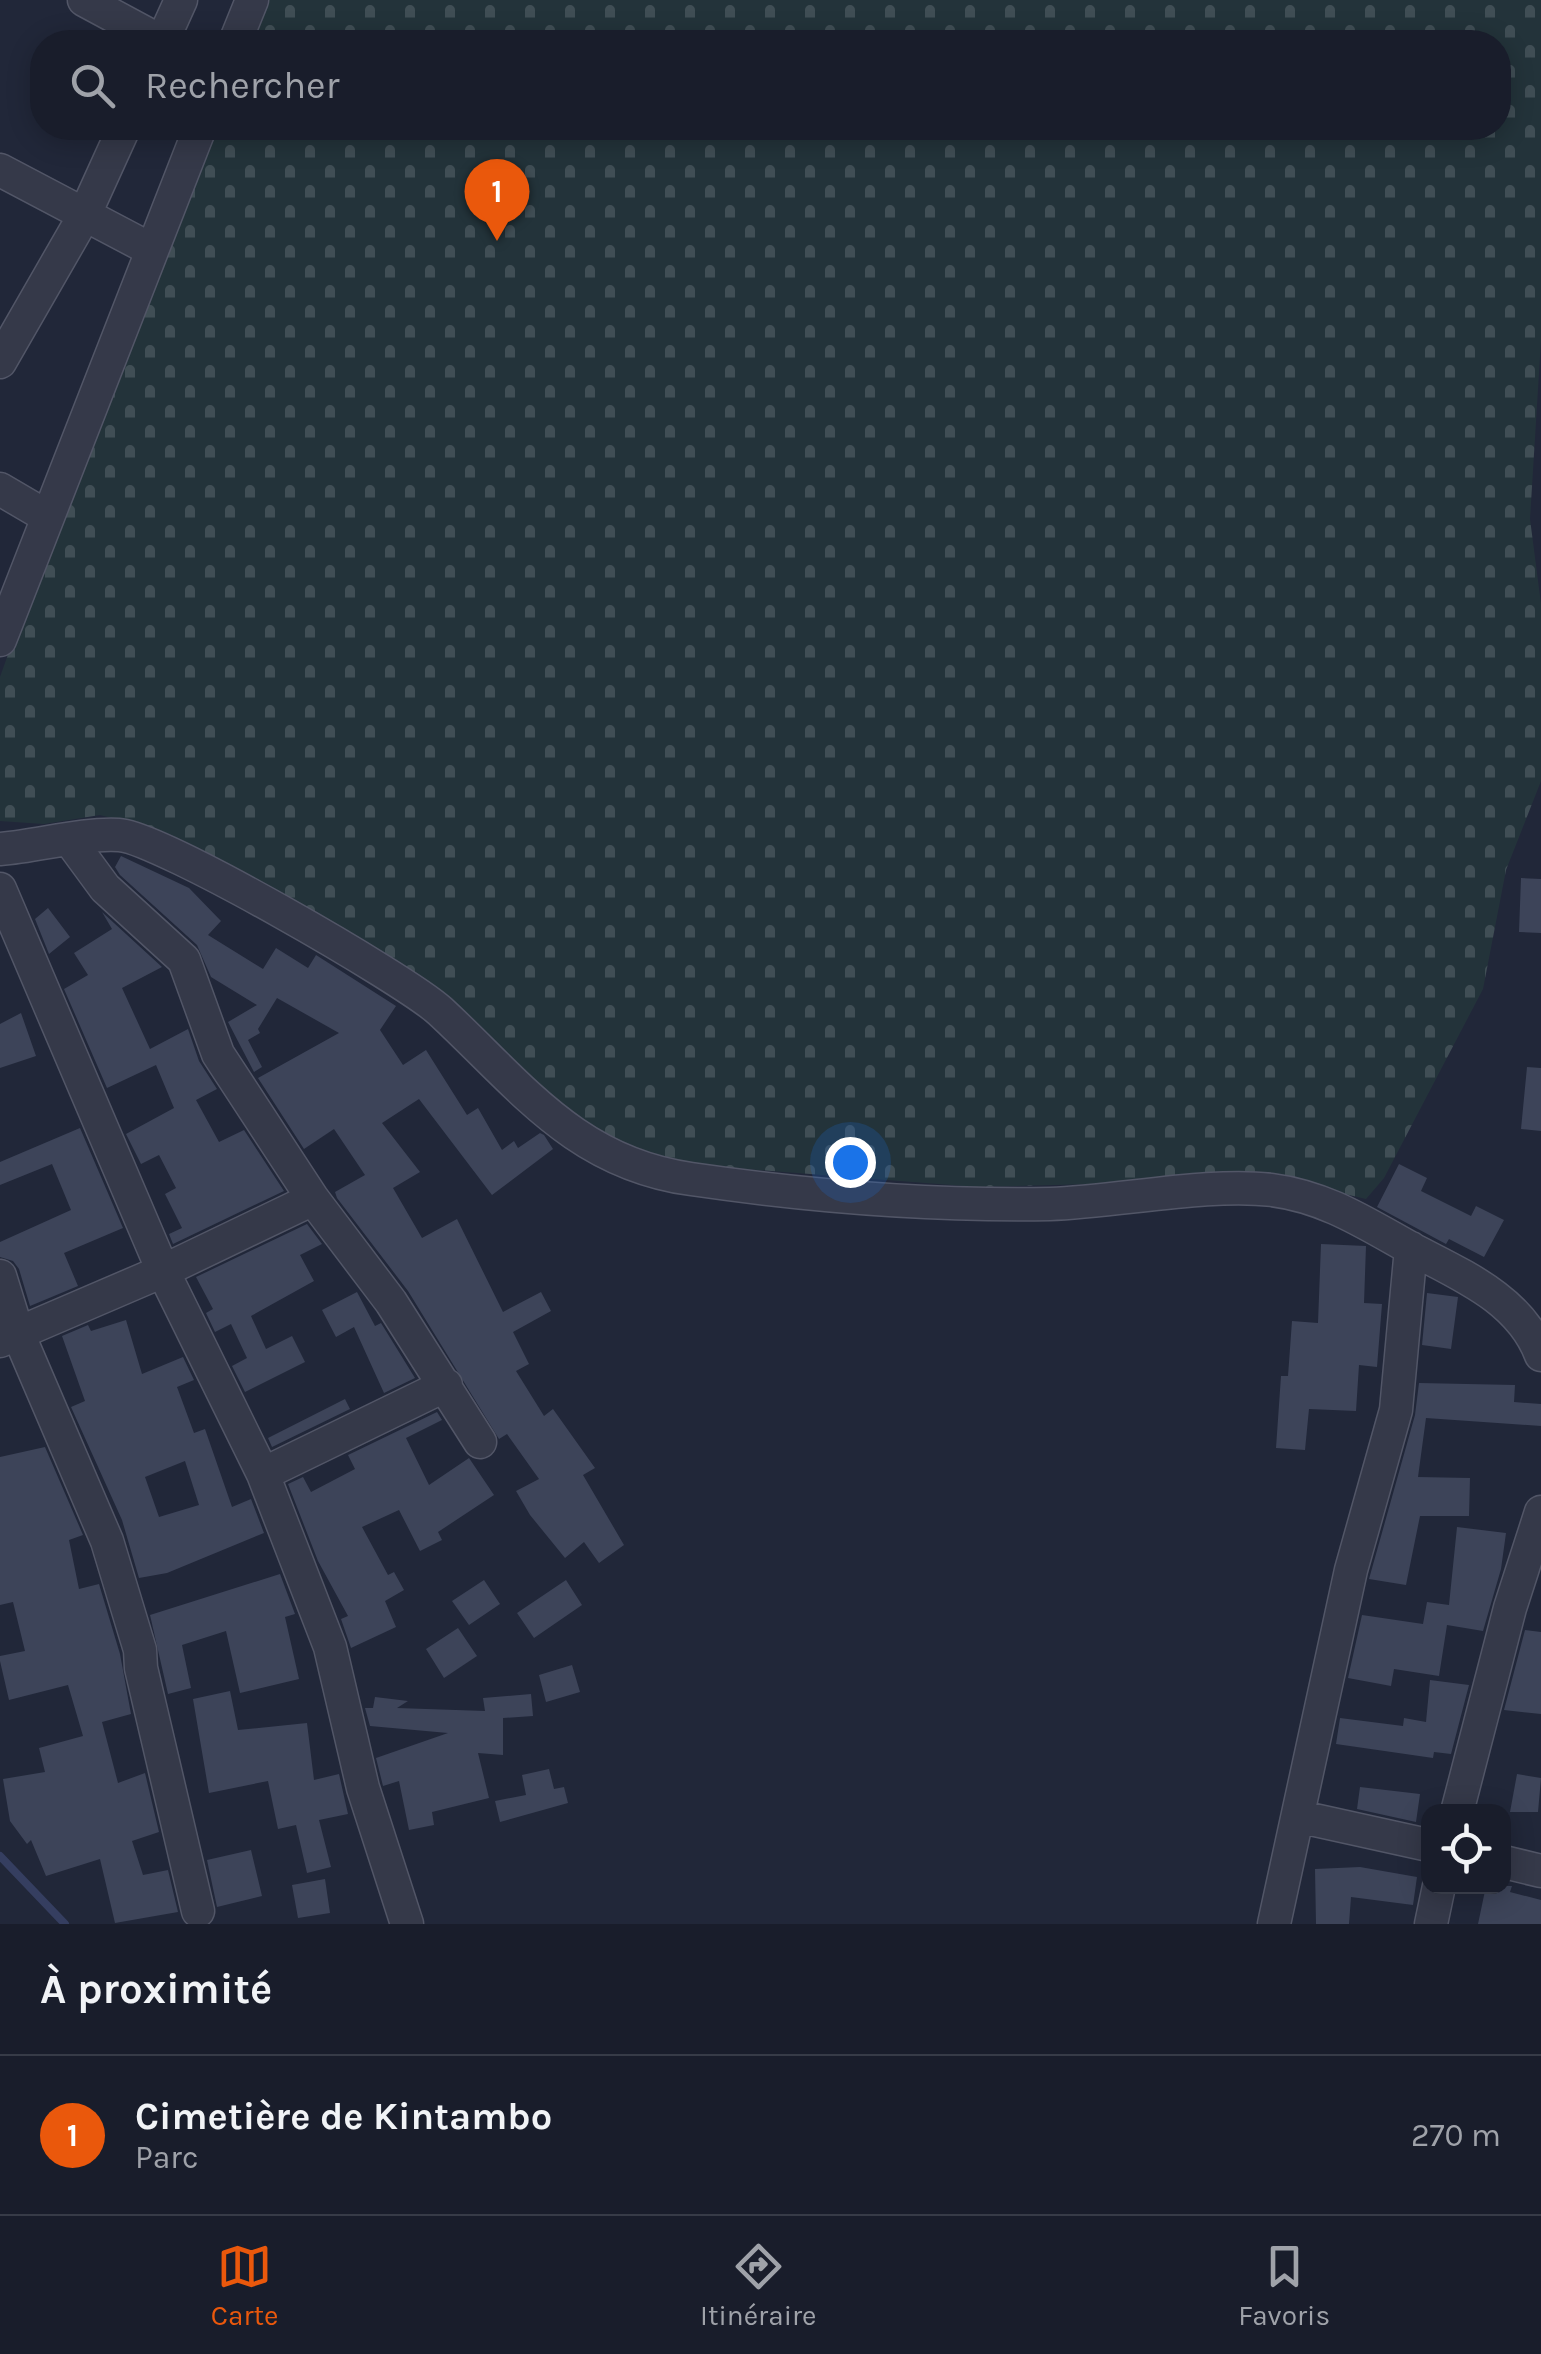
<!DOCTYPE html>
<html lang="fr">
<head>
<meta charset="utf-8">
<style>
	body { margin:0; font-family:Karla,sans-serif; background:#222633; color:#f1f3f6 }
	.controls { position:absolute; right:30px; bottom:30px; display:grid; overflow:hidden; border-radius:20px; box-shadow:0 5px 25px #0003 }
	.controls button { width:90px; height:90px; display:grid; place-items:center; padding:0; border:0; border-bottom:2px solid #373b47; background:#191d2b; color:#f1f3f6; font:50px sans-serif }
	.you { position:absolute; left:850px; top:1162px; width:35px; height:35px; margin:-25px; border:8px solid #fff; border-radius:50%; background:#1a73e8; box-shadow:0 0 0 15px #1a73e833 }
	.badge { display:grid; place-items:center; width:65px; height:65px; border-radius:50%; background:#ea580c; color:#fff; font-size:32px; font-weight:700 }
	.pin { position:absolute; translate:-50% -82px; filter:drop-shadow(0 2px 5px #0008) }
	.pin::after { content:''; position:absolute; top:52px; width:35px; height:30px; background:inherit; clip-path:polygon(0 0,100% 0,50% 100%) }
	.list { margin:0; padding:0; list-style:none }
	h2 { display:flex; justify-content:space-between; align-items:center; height:130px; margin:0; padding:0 40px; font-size:42px }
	h2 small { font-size:32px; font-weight:400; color:#9fa2a9 }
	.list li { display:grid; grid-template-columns:65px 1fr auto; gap:30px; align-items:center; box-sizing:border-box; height:160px; padding:0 40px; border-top:2px solid #373b47 }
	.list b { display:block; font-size:38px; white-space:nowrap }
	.list p { margin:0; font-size:32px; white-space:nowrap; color:#9fa2a9 }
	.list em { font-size:32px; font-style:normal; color:#9fa2a9 }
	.icon { flex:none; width:55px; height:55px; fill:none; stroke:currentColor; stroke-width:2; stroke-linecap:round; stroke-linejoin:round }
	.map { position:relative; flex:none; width:1541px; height:1924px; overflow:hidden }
	.search { position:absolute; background:#191d2b; box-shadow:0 5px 25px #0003; left:30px; right:30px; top:30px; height:110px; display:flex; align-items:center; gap:25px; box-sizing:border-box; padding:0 35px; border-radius:40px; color:#9fa2a9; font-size:38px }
	.sheet { height:290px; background:#191d2b }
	nav { display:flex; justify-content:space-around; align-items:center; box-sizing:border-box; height:140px; border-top:2px solid #373b47; background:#191d2b; font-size:28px; color:#9fa2a9 }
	nav a { display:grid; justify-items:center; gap:5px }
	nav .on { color:#ea580c }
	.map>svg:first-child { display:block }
</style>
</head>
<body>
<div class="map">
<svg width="1541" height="1924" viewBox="0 0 1541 1924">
	<defs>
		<pattern id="cemetery-stones" width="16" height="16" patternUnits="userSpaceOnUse" patternTransform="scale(2.5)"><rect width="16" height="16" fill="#23333a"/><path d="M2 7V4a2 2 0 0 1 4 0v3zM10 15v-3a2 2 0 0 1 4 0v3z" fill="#404e55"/></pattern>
	</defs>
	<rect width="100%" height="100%" fill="#212739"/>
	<path fill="url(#cemetery-stones)" d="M263,0H1541V340L1530,519L1541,604V781L1506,870L1483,989L1384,1178L1366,1199L1281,1179L977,1187L667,1163L581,1126L147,827L100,815L44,824L0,821V677L100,397L211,128H1498V42H246Z"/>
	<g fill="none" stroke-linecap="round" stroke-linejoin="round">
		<path stroke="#353e60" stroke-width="8" d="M0,1856L65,1924"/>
	</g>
	<path fill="#3d4459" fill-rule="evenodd" d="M121,856L189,888L221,921L208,935L263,969L276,948L308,968L316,955L396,1006L380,1030L403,1065L426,1050L467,1115L478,1108L502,1150L514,1141L518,1148L540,1133L544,1135L553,1149L492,1195L419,1099L382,1123L420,1172L393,1188L422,1238L457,1219L503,1312L541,1292L551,1311L513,1332L529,1364L516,1371L544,1416L553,1409L595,1468L583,1475L624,1545L599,1563L584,1542L565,1558L530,1515L516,1491L539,1479L507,1434L499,1439L408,1291L337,1198L335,1192L365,1175L334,1129L304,1149L258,1078L339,1033L277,998L258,1029L260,1033L248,1040L262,1067L254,1072L228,1022L257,1005L211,977L197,945L120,875L115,867Z
		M1521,878L1541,879V933L1519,932Z
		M48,908L70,937L49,954L35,919Z
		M102,912L162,967L122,988L150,1049L188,1029L199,1061L217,1089L196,1100L219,1142L244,1130L284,1191L173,1244L169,1234L182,1228L165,1194L176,1188L159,1155L141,1164L126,1134L174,1108L156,1065L107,1088L64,989L88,975L74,953L112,929Z
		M21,1013L36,1056L0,1068V1024Z
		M1527,1067L1541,1068V1131L1521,1129Z
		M80,1128L123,1228L64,1253L78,1286L30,1306L19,1269L13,1261L0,1257V1242L71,1210L52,1164L0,1185V1162Z
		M1399,1164L1427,1178L1421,1191L1471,1216L1476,1206L1504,1220L1484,1257L1449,1239L1446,1244L1377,1207Z
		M307,1224L322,1244L300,1255L314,1281L251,1316L266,1349L292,1336L305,1362L245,1392L232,1366L247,1358L231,1324L215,1332L206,1313L213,1309L196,1277Z
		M1321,1244L1366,1246L1364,1303L1382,1304L1377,1367L1359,1365L1356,1411L1309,1409L1305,1450L1276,1448L1281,1376H1288L1292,1321L1318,1323Z
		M357,1292L375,1326L381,1323L415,1378L384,1393L354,1327L336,1337L322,1310Z
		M1427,1293L1458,1297L1451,1349L1422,1345Z
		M126,1320L142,1374L183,1357L194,1380L177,1387L194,1433L205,1429L232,1507L251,1499L264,1533L167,1573L139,1578L122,1520L71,1407L85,1401L62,1336L88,1325L91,1331ZM185,1461L199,1505L159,1517L145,1477Z
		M1419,1383L1515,1385L1514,1402L1541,1404V1426L1426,1418L1418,1477L1470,1478L1469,1516H1420L1406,1585L1369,1579L1415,1415Z
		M345,1399L350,1409L272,1447L268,1438Z
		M437,1412L442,1420L406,1438L429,1485L469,1458L494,1495L438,1532L442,1540L420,1551L399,1510L362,1527L388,1575L394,1572L404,1590L385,1601L396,1627L351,1648L341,1619L348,1616L318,1561L288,1484L303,1477L311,1492L355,1469L348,1455Z
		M45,1447L83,1535L69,1540L79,1589L99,1584L120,1654L131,1714L102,1722L118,1783L145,1773L159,1832L132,1841L143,1875L168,1870L178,1912L115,1923L100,1859L46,1876L31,1840L27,1844L10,1821L3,1779L45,1772L39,1748L83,1736L68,1685L9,1700L0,1661V1656L25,1651L13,1602L0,1605V1457Z
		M1457,1527L1506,1533L1501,1569L1483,1631L1447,1625L1439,1676L1394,1669L1391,1686L1348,1678L1362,1615L1423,1624L1427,1602L1449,1605Z
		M280,1574L295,1614L285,1617L299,1679L240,1693L226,1631L182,1645L191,1688L168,1694L150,1615Z
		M484,1580L500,1604L469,1625L452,1601Z
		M566,1580L582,1605L534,1638L517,1613Z
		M458,1628L477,1656L444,1678L426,1649Z
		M1525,1630L1541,1632V1714L1504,1710Z
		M572,1665L580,1692L546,1702L539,1675Z
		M1430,1680L1469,1685L1451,1754L1434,1752L1433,1758L1336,1744L1340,1718L1403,1726L1404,1718L1426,1722Z
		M230,1691L238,1730L307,1723L314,1780L339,1774L348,1814L319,1820L331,1867L307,1873L296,1825L278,1829L268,1781L209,1793L193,1699Z
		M531,1694L533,1716L503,1718V1755L478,1753L489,1798L432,1812L434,1825L409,1830L399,1781L383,1786L376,1758L448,1733L370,1726L365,1708H373L375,1697L408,1701L397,1708L485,1711L483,1698Z
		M549,1769L554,1789L564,1787L568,1803L500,1822L495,1801L526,1795L522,1775Z
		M1517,1774L1541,1778L1538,1812H1510Z
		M1360,1787L1420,1794L1416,1822L1357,1809Z
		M251,1850L262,1896L217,1907L207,1860Z
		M1360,1867L1417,1877L1413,1905L1351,1897L1349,1924H1316L1315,1869Z
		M325,1879L330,1913L298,1918L292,1885Z
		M1486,1886H1512L1510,1892L1541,1900V1924H1478Z"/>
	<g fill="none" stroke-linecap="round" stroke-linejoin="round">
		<defs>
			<path id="minor" d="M84,0L162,42
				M162,42L181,0
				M235,42L252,0
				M0,170L150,249
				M0,362L84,216L124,128
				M0,489L46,516
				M0,640L200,128
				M69,839L105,888L184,960L218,1054L313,1199L391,1302L480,1442
				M0,849C39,846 80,833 119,835C159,837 405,979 440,1011C520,1085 575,1163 691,1179C808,1196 931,1206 1050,1204C1117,1202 1209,1182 1272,1190C1326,1197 1365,1223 1412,1249C1461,1275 1520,1299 1541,1355
				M0,889L163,1271L263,1474L330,1647L363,1788L407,1924
				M0,1276L17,1331L107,1541L140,1650L141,1668L198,1911
				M0,1341L163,1271L313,1199
				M263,1474L446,1385
				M1457,1812L1510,1608L1541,1512
				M1301,1817L1428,1845
				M1504,1862L1541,1871
				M1274,1924L1351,1570L1396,1410L1411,1248
				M1431,1924L1439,1886"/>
		</defs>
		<use href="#minor" stroke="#525667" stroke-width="35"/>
		<use href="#minor" stroke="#353949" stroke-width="32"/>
	</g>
</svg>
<div class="controls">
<button><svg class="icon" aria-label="locate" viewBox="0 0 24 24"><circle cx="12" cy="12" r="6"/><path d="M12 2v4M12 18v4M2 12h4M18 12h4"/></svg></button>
</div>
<div class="you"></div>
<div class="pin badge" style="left:497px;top:241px">1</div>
<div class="search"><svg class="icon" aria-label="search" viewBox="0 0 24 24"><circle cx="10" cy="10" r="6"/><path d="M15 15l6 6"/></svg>Rechercher</div>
</div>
<section class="sheet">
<h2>À proximité<small></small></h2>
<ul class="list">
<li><span class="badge">1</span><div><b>Cimetière de Kintambo</b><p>Parc</p></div><em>270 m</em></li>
</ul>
</section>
<nav>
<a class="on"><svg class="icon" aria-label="map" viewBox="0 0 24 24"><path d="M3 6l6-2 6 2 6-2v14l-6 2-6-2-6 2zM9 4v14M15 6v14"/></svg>Carte</a>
<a><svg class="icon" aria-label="directions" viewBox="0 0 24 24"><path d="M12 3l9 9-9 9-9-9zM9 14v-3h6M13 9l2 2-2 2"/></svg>Itinéraire</a>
<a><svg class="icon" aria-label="saved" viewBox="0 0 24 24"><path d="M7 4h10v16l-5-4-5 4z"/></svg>Favoris</a>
</nav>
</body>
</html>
